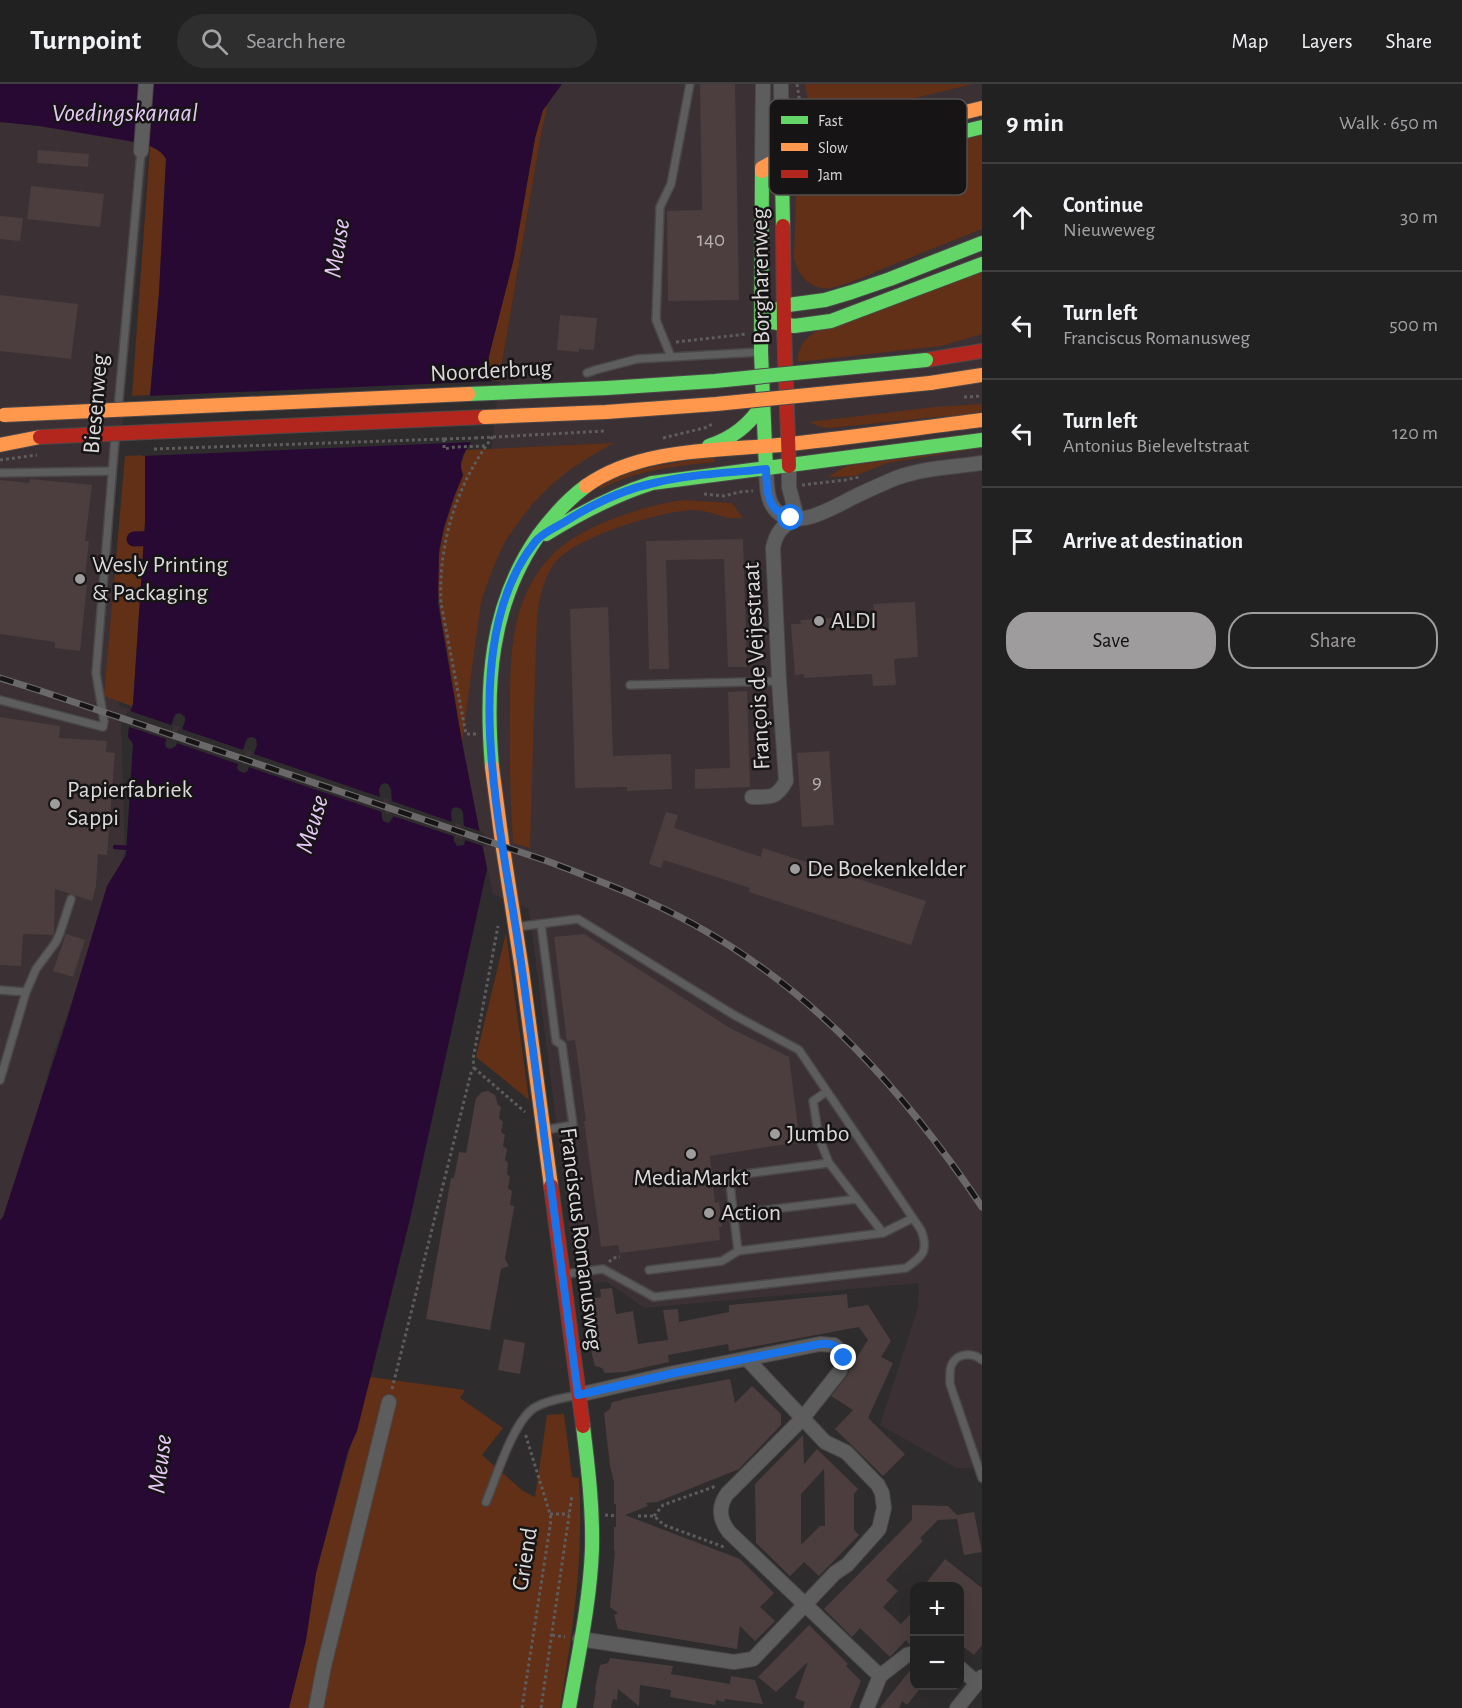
<!DOCTYPE html>
<html lang="en">
<head>
<meta charset="utf-8">
<style>
	body { margin:0; font-family:"Alegreya Sans",sans-serif; background:#2e2e2f; color:#f1f3f6 }
	.controls { position:absolute; right:18px; bottom:18px; display:grid; overflow:hidden; border-radius:12px; box-shadow:0 6px 24px #0002 }
	.controls button { width:54px; height:54px; display:grid; place-items:center; padding:0; border:0; border-bottom:2px solid #3f3e40; background:#222122; color:#f1f3f6; font:30px sans-serif }
	.stop { position:absolute; width:18px; height:18px; margin:-14px; border:4px solid #1a73e8; border-radius:50%; background:#fff }
	.stop.end { background:#1a73e8; border-color:#fff; box-shadow:0 2px 6px #0008 }
	.list { margin:0; padding:0; list-style:none }
	h2 { display:flex; justify-content:space-between; align-items:center; height:78px; margin:0; padding:0 24px; font-size:26px }
	h2 small { font-size:20px; font-weight:400; color:#a2a3a5 }
	.list li { display:grid; grid-template-columns:39px 1fr auto; gap:18px; align-items:center; box-sizing:border-box; height:108px; padding:0 24px; border-top:2px solid #3f3e40 }
	.list b { display:block; font-size:22px; white-space:nowrap }
	.list p { margin:0; font-size:20px; white-space:nowrap; color:#a2a3a5 }
	.list em { font-size:20px; font-style:normal; color:#a2a3a5 }
	.actions { display:flex; gap:12px; padding:18px 24px }
	.actions a { flex:1; padding:14px 0; border:2px solid #9f9c9d; border-radius:24px; text-align:center; font-size:21px; color:#9f9c9d }
	.actions .main { background:#9f9c9d; color:#111 }
	.icon { flex:none; width:33px; height:33px; fill:none; stroke:currentColor; stroke-width:2; stroke-linecap:round; stroke-linejoin:round }
	.map { position:relative; flex:none; width:982px; height:1624px; overflow:hidden }
	header { display:flex; align-items:center; gap:36px; box-sizing:border-box; height:84px; padding:0 30px; background:#222122; border-bottom:2px solid #3f3e40 }
	header strong { font-size:28px }
	nav { display:flex; gap:33px; margin-inline-start:auto; font-size:21px }
	.search { width:420px; height:54px; background:#2e2e2f; display:flex; align-items:center; gap:15px; box-sizing:border-box; padding:0 21px; border-radius:33px; color:#a2a3a5; font-size:22px }
	main { display:flex }
	aside { flex:1; background:#222122 }
	.map>svg:first-child { display:block }
</style>
</head>
<body>
<header>
<strong>Turnpoint</strong>
<div class="search"><svg class="icon" aria-label="search" viewBox="0 0 24 24"><circle cx="10" cy="10" r="6"/><path d="M15 15l6 6"/></svg>Search here</div>
<nav><a>Map</a><a>Layers</a><a>Share</a></nav>
</header>
<main>
<div class="map">
<svg width="982" height="1624" viewBox="0 0 982 1624">
	<rect width="100%" height="100%" fill="#2e2c2d"/>
	<path fill="#3b3033" d="M552,0H982V1384H956L880,1341L918,1223L919,1199L644,1224L607,1198L577,1201L529,825L493,810L483,763L121,638L125,767L54,968L9,1132L0,1139V36L122,53L146,65L148,71L112,448L119,622L479,747L462,658L463,625L499,297L542,45Z"/>
	<path fill="#613016" d="M805,0H973L861,27L812,34Z
		M548,21L542,45L499,297L486,296L489,272L498,233L514,174L535,54L543,26Z
		M982,48V145C950,158 919,170 887,183C872,189 836,207 821,204C806,201 797,188 794,174L796,113C802,100 812,95 825,89Z
		M150,62L163,69L166,75L159,209L150,311L132,312Z
		M982,184V250L941,262L798,278C797,262 806,254 819,245Z
		M982,320V330L937,333L830,344L820,343L809,338L935,323Z
		M614,359C572,382 543,402 516,442C511,449 506,455 503,462C494,480 487,499 481,518L462,658C457,628 452,597 447,567C441,533 434,500 440,466C444,440 453,415 463,391L460,383L466,366Z
		M982,364L887,379L855,392L828,393L842,384L850,381Z
		M145,371V439L133,620L130,628L131,622L104,612L125,372Z
		M714,372L715,378C675,382 637,386 601,405L598,403L634,386Z
		M682,416L732,419L743,434C737,434 730,435 724,433C714,430 705,426 693,426C661,427 573,453 554,480C543,495 540,513 537,531L530,764L513,759C510,712 509,665 510,618C510,590 511,559 518,532C524,510 537,485 554,469C583,441 643,422 682,416Z
		M506,849L529,1016L476,973Z
		M370,1293L465,1306L460,1314L503,1344L482,1371L523,1407L535,1413L547,1331L564,1330L572,1393L579,1394C584,1473 573,1547 560,1624H289L306,1556L316,1489L349,1367Z"/>
	<path fill="#280934" fill-rule="evenodd" d="M0,0H562L543,26L535,54L514,174L489,272L486,296H492L490,308L482,309C481,320 482,333 479,343C474,359 455,372 463,391L454,413L444,443L439,467L438,519L462,658L487,785L410,1135L357,1347L348,1367L316,1489L306,1556L289,1624H0V1136L3,1133L67,935L107,802L126,771L133,660L128,653L131,622V625L133,620L145,439V371L159,209L166,75C160,64 148,61 135,58L39,42L0,38ZM180,629L185,633V637L176,662L170,665L166,663L165,660L174,633L176,630ZM252,653L256,655L257,661L248,686C246,690 242,689 239,687L237,684L246,657L248,654ZM384,699L388,700L391,705L393,733L389,739L383,737L382,734L379,705L381,701ZM456,723L461,725L463,729L465,757L464,761L457,762L454,757L451,729L452,725Z"/>
	<path fill="#2e2c2d" d="M495,297L492,310L484,315L486,322L482,343L474,358L142,372L147,312Z
		M127,626L174,642L169,656L126,642Z
		M179,644L246,667L241,681L174,658Z
		M251,669L383,714L385,729L246,682Z
		M389,716L455,739L456,753L390,731Z
		M461,741L483,748L486,763L462,755Z"/>
	<g fill="none" stroke-linecap="round" stroke-linejoin="round">
		<path stroke="#280934" stroke-width="4.5" d="M115,763L131,764"/>
		<path stroke="#280934" stroke-width="15" d="M134,455L164,454"/>
	</g>
	<path fill="#4c3e3e" fill-rule="evenodd" d="M700,0H735L739,216L668,217L667,127L702,126Z
		M38,66L89,70L88,83L37,79Z
		M31,102L104,110L100,143L27,135Z
		M0,132L23,134L20,157L0,155Z
		M0,211L78,220L71,275L0,267Z
		M560,231L597,234L594,266L579,265V268L557,266Z
		M30,395L92,401L85,457H89L84,501H87L80,567L55,564V558L0,550V396L29,399Z
		M743,455L747,583H728L724,475L666,476L669,585H649L646,457Z
		M915,518L918,573L894,575L896,601L873,602L872,590L804,594V590L795,591L791,540H801L800,536L874,531L873,520Z
		M608,523L613,672L671,670L672,705L627,707V703L575,704L570,525Z
		M747,607L750,703L695,705V685L730,684L728,608Z
		M0,633L60,642L59,654L107,657L106,668L115,669L107,771L98,770L96,802L92,817L55,805L54,849L53,851L23,850L21,882L0,881Z
		M829,667L834,741L802,743L797,669Z
		M666,728L678,731L674,744L761,773L763,764L926,817L911,861L749,808L750,804L664,776L661,784L649,780Z
		M66,850L85,856L73,893L53,887Z
		M584,850L730,944L789,973L800,1059L773,1062L710,1072L715,1119L719,1118L722,1143H719L720,1156L620,1169L618,1161L601,1163L584,1037H586L575,956L567,957L554,853Z
		M488,1007L495,1011L498,1021L501,1023L499,1034L503,1038L501,1048L505,1051L503,1062L507,1065L505,1076L508,1079L507,1090L510,1093L508,1104L512,1107L510,1121L514,1122V1124L505,1175L509,1182L501,1185L490,1246L426,1235L451,1094H454L459,1068L466,1069L476,1014L482,1008Z
		M612,1204L616,1230L633,1227L638,1260L668,1256L663,1226L678,1225L679,1238L729,1228V1221L847,1210L848,1224L868,1221L891,1257L881,1273L893,1279L868,1334L905,1370L883,1392L835,1345L853,1326L831,1312L847,1292L851,1282L868,1256L859,1243L729,1267L728,1260L711,1263L668,1271L669,1278L624,1288L605,1289L602,1284L595,1282L592,1271L588,1236H591L589,1215L601,1213L600,1205Z
		M504,1255L525,1259L520,1290L498,1286Z
		M730,1295L735,1319L752,1302L781,1330V1341L739,1385L657,1418L646,1419L648,1422L625,1431L740,1475L774,1509L760,1523L775,1537L755,1557L740,1542L737,1565L618,1545L614,1531L618,1529L610,1523L615,1467L614,1466V1443H616V1420H614V1398L610,1382L604,1329L610,1325L612,1318L622,1316L623,1315Z
		M803,1351L804,1380L817,1365L858,1405L854,1410V1446L859,1451L819,1492L804,1478L790,1492L756,1459L755,1400ZM824,1385L825,1442H820L801,1461V1410Z
		M912,1421L948,1422L957,1431L974,1428L982,1468L964,1471L957,1435L938,1436L920,1454L923,1457L886,1496L898,1507L883,1523L901,1540L915,1525V1560L910,1561L906,1556L890,1573L860,1544L852,1553L824,1525L912,1436Z
		M945,1475L982,1504V1561L974,1571L960,1560V1503H923Z
		M809,1541L848,1580L846,1582L861,1597L850,1624H803L805,1618L795,1614L808,1578L776,1608L758,1593Z
		M610,1574L673,1582L671,1590L730,1600L731,1592L755,1596L763,1620L725,1615L724,1618L716,1616L715,1621L670,1613L671,1606L640,1601L639,1622L618,1605L617,1616L613,1615L611,1624H593L596,1606L595,1605L600,1581L608,1579Z
		M915,1580V1602H922L907,1621L902,1617L899,1624H880Z"/>
	<g fill="none" stroke-linecap="round" stroke-linejoin="round">
		<defs>
			<path id="lane" d="M671,273L656,236L660,123L671,100L690,0
				M587,289L595,286L637,275L760,268
				M118,325L141,67
				M0,389L112,387
				M630,601L779,597
				M0,616L103,643L104,637L96,589L115,354
				M541,840L556,957L562,961L573,1041L545,1046
				M516,843L578,835L734,931L799,966L921,1146C929,1167 923,1172 906,1184L654,1213L603,1185L565,1190
				M0,906L26,908
				M0,996L26,908L36,885L56,858L60,849L71,815
				M826,1008L813,1017L819,1054L829,1079L883,1149
				M829,1079L729,1092L738,1167L883,1149L913,1134
				M733,1130L857,1115
				M649,1186L722,1177L738,1167
				M982,1276C973,1269 958,1268 952,1280C949,1285 950,1293 950,1300L982,1394
				M486,1418C496,1394 513,1338 534,1324C547,1316 564,1314 578,1311"/>
			<path id="street" d="M763,0L762,84L782,92L781,0
				M141,67L146,0
				M789,382V403L797,434
				M766,385C767,397 766,411 772,421C790,452 833,423 854,413C868,406 882,400 896,394C923,384 954,383 982,379
				M752,713C771,713 777,714 786,697L779,597L773,464C776,448 783,441 797,434
				M578,1311L674,1289L820,1260L834,1261L843,1269L844,1274L840,1287L802,1335L727,1410C718,1423 719,1435 729,1448L880,1592
				M580,1555L734,1578L753,1575L835,1489L847,1481L879,1445L884,1424L882,1409L878,1401L846,1368L825,1358L747,1275
				M960,1584L977,1599
				M316,1624L324,1582L389,1318
				M867,1624L880,1592L907,1571L914,1569
				M957,1624L982,1593"/>
			<path id="fast" d="M762,87L761,268L766,385
				M783,142L782,92L982,43
				M774,227L788,221L825,216L852,208L890,195L982,159
				M772,238L794,242L831,237L982,180
				M709,362C733,354 749,341 763,320
				M546,450C580,429 614,411 652,399L982,356
				M492,683C485,601 490,521 538,452C552,433 567,416 586,402
				M569,1624C578,1572 590,1519 592,1465C593,1424 588,1383 583,1342"/>
			<path id="slow" d="M762,87V84L782,73L982,24
				M930,299L982,291
				M0,361L40,353
				M586,402C642,362 725,367 790,360C854,353 918,344 982,336
				M492,683L502,758L522,886L551,1102"/>
			<path id="jam" d="M783,142L784,243L789,382
				M926,276L982,267
				M149,348L485,333
				M551,1102L583,1342"/>
		</defs>
		<use href="#lane" stroke="#4a4849" stroke-width="10"/>
		<use href="#street" stroke="#4a4849" stroke-width="16"/>
		<use href="#fast" stroke="#4a4849" stroke-width="16"/>
		<use href="#slow" stroke="#4a4849" stroke-width="16"/>
		<use href="#jam" stroke="#4a4849" stroke-width="16"/>
		<path stroke="#5e5c5d" stroke-width="3" stroke-dasharray="3 3" stroke-linecap="butt" d="M797,0L804,45
			M793,46L831,43
			M676,258L747,250
			M964,313L982,312
			M663,354L708,343L713,339
			M444,355V365L455,363L485,362
			M444,355L475,354
			M802,401L845,396L860,393
			M704,410L724,412L739,408L753,407
			M476,650H466L441,519C438,459 457,399 494,351
			M474,984L525,1028
			M609,1178L613,1174L620,1173
			M392,1305L471,989L474,984L473,975L498,842
			M550,1430H569
			M605,1431L616,1432
			M638,1432H654L664,1441L724,1463
			M654,1432L663,1421L716,1402
			M552,1551L565,1553
			M522,1624L551,1436L550,1430L525,1349
			M541,1624L572,1411"/>
		<use href="#lane" stroke="#5e5d5d" stroke-width="7"/>
		<use href="#street" stroke="#5e5d5d" stroke-width="14"/>
		<use href="#fast" stroke="#63d668" stroke-width="14"/>
		<use href="#slow" stroke="#ff974d" stroke-width="14"/>
		<use href="#jam" stroke="#b3261e" stroke-width="14"/>
		<defs>
			<path id="rail" d="M0,594L35,605L547,777C597,796 646,814 693,840C815,907 905,1008 982,1123"/>
		</defs>
		<use href="#rail" stroke="#6a6868" stroke-width="7"/>
		<use href="#rail" stroke="#161414" stroke-width="4.5" stroke-dasharray="14" stroke-linecap="butt"/>
		<defs>
			<path id="fast-bridge" d="M468,310L607,304L715,297L926,276"/>
			<path id="slow-bridge" d="M4,331L468,310
				M485,333L606,328L716,320L930,299"/>
			<path id="jam-bridge" d="M40,353L149,348"/>
		</defs>
		<use href="#fast-bridge" stroke="#4a4849" stroke-width="16" stroke-linecap="butt"/>
		<use href="#slow-bridge" stroke="#4a4849" stroke-width="16" stroke-linecap="butt"/>
		<use href="#jam-bridge" stroke="#4a4849" stroke-width="16" stroke-linecap="butt"/>
		<path stroke="#5e5c5d" stroke-width="3" stroke-dasharray="3 3" stroke-linecap="butt" d="M475,354L605,347
			M154,365L444,355
			M0,376L37,371"/>
		<use href="#fast-bridge" stroke="#63d668" stroke-width="14"/>
		<use href="#slow-bridge" stroke="#ff974d" stroke-width="14"/>
		<use href="#jam-bridge" stroke="#b3261e" stroke-width="14"/>
	</g>
	<g fill="none" stroke-linecap="round" stroke-linejoin="round">
		<path stroke="#1a73e8" stroke-width="8" d="M791,434C766,427 767,407 766,385C729,389 690,390 654,399C621,406 591,421 563,439C554,444 541,450 535,458C459,554 497,728 515,839C522,881 527,924 533,966C549,1081 564,1196 578,1311L674,1289L820,1260C832,1259 841,1262 844,1274"/>
	</g>
	<g fill="#9f9c9d" stroke="#161414" stroke-width="2">
		<circle cx="80" cy="495" r="6"/>
		<circle cx="819" cy="537" r="6"/>
		<circle cx="55" cy="720" r="6"/>
		<circle cx="795" cy="785" r="6"/>
		<circle cx="775" cy="1050" r="6"/>
		<circle cx="691" cy="1070" r="6"/>
		<circle cx="709" cy="1129" r="6"/>
	</g>
	<g text-anchor="middle" dominant-baseline="central" stroke-width="5" stroke-linejoin="round" paint-order="stroke">
		<g font-size="21" fill="#b8b2b3">
			<text x="711" y="155">140</text>
			<text x="817" y="697">9</text>
		</g>
		<g font-size="24" fill="#dcd9da" stroke="#161414">
			<text transform="translate(761 192) rotate(-91)">Borgharenweg</text>
			<text transform="translate(491 287) rotate(-3)">Noorderbrug</text>
			<text transform="translate(96 320) rotate(-85)">Biesenweg</text>
			<text transform="translate(757 582) rotate(-93)">François de Veijestraat</text>
			<text transform="translate(581 1155) rotate(83)">Franciscus Romanusweg</text>
			<text transform="translate(525 1475) rotate(-81)">Griend</text>
		</g>
		<g font-size="24" fill="#dcd9da" stroke="#161414" text-anchor="start">
			<text x="92" y="481">Wesly Printing<tspan x="92" dy="28">&amp; Packaging</tspan></text>
			<text x="831" y="537">ALDI</text>
			<text x="67" y="706">Papierfabriek<tspan x="67" dy="28">Sappi</tspan></text>
			<text x="807" y="785">De Boekenkelder</text>
			<text x="787" y="1050">Jumbo</text>
			<text x="691" y="1094" text-anchor="middle">MediaMarkt</text>
			<text x="721" y="1129">Action</text>
		</g>
		<g font-size="26" font-style="italic" fill="#e7c8f8" stroke="#161414">
			<text x="125" y="29">Voedingskanaal</text>
			<text transform="translate(337 164) rotate(-81)">Meuse</text>
			<text transform="translate(312 740) rotate(-73)">Meuse</text>
			<text transform="translate(160 1380) rotate(-83)">Meuse</text>
		</g>
	</g>
	<rect x="769" y="15" width="198" height="96" rx="9" fill="#161414" stroke="#514f4f" stroke-width="1.5"/>
	<rect x="781" y="32" width="27" height="8" fill="#63d668"/>
	<rect x="781" y="59" width="27" height="8" fill="#ff974d"/>
	<rect x="781" y="86" width="27" height="8" fill="#b3261e"/>
	<g font-size="16" fill="#dcd9da">
		<text x="818" y="42">Fast</text>
		<text x="818" y="69">Slow</text>
		<text x="818" y="96">Jam</text>
	</g>
</svg>
<div class="controls">
<button>+</button>
<button>−</button>
</div>
<div class="stop" style="left:791px;top:434px"></div>
<div class="stop end" style="left:844px;top:1274px"></div>
</div>
<aside>
<h2>9 min<small>Walk · 650 m</small></h2>
<ul class="list">
<li><svg class="icon" aria-label="ahead" viewBox="0 0 24 24"><path d="M12 20V5M6 11l6-6 6 6"/></svg><div><b>Continue</b><p>Nieuweweg</p></div><em>30 m</em></li>
<li><svg class="icon" aria-label="left" viewBox="0 0 24 24"><path d="M17 20v-9H6M10 6l-5 5 5 5"/></svg><div><b>Turn left</b><p>Franciscus Romanusweg</p></div><em>500 m</em></li>
<li><svg class="icon" aria-label="left" viewBox="0 0 24 24"><path d="M17 20v-9H6M10 6l-5 5 5 5"/></svg><div><b>Turn left</b><p>Antonius Bieleveltstraat</p></div><em>120 m</em></li>
<li><svg class="icon" aria-label="arrive" viewBox="0 0 24 24"><path d="M6 21V4h12l-3 4 3 4H6"/></svg><div><b>Arrive at destination</b></div></li>
</ul>
<div class="actions"><a class="main">Save</a><a>Share</a></div>
</aside>
</main>
</body>
</html>
